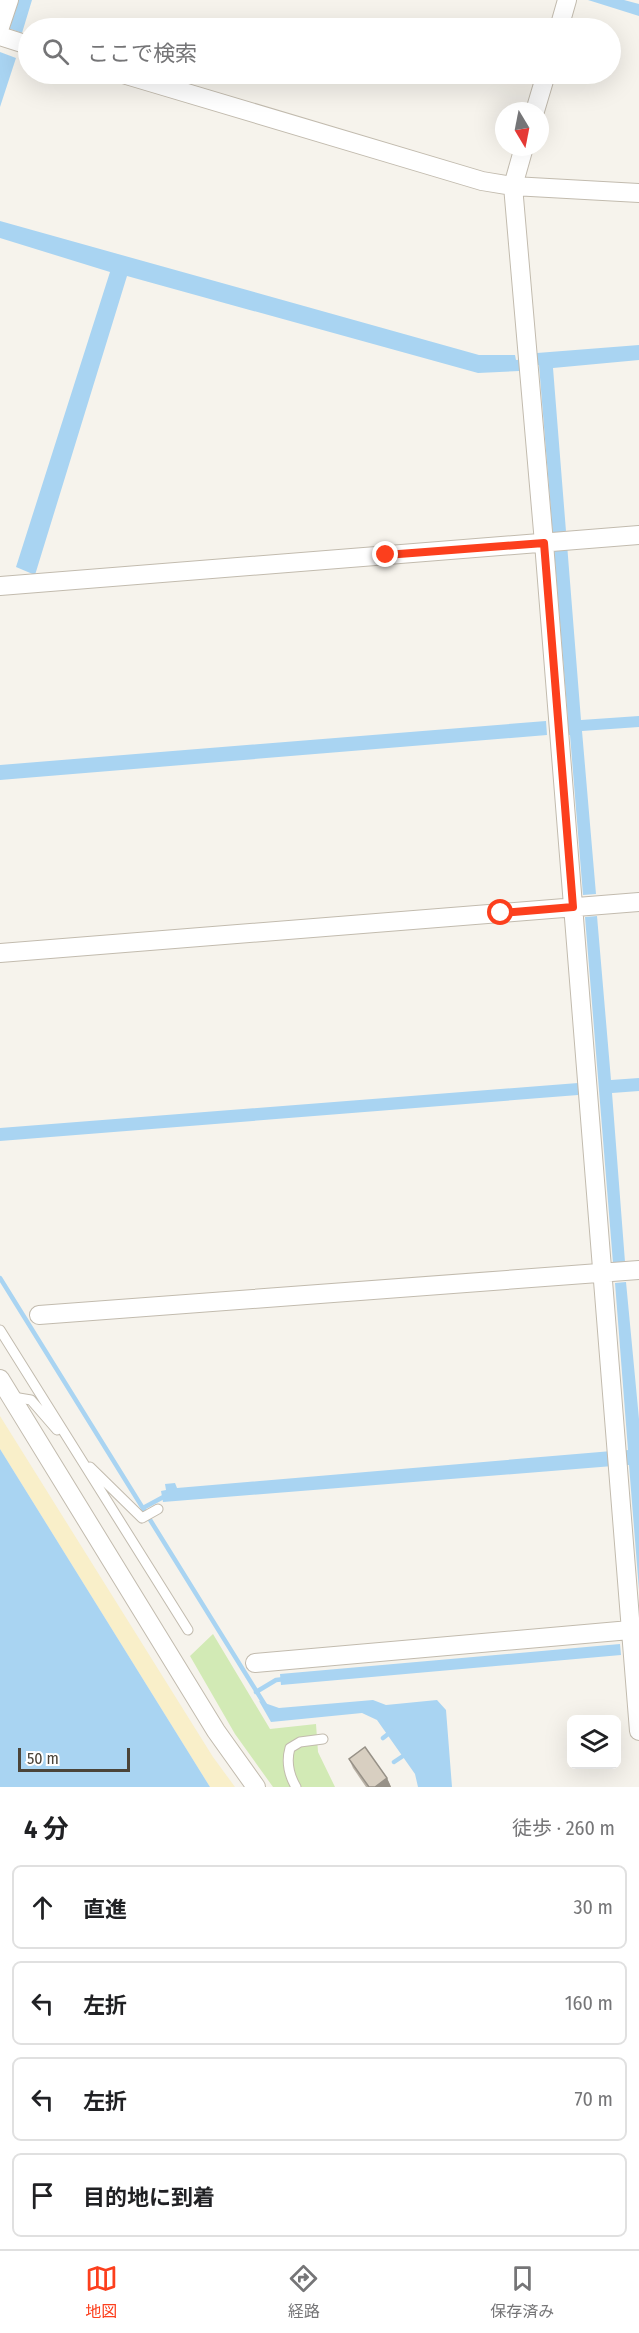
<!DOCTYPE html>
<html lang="ja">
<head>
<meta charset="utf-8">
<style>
	body { margin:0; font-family:"Fira Sans Condensed","Noto Sans JP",sans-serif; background:#f2f2f2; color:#202124 }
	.controls { position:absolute; right:18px; bottom:18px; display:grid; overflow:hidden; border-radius:9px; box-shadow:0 6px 24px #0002 }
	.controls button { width:54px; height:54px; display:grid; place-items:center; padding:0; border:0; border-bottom:2px solid #e0e0e0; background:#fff; color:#202124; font:30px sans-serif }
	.compass { position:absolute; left:495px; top:102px; width:54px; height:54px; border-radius:50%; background:#fff; box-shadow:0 6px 24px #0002; rotate:170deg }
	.scale { position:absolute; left:18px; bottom:15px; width:112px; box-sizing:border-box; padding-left:6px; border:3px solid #4b4439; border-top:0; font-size:16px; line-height:21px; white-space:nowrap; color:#4b4439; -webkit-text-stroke:4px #fff; paint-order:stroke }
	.stop { position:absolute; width:18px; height:18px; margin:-14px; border:4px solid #fc3f1d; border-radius:50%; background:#fff }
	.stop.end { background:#fc3f1d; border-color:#fff; box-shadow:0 2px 6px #0008 }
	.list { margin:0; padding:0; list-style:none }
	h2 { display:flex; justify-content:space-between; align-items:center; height:78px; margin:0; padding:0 24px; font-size:26px }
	h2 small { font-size:20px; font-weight:400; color:#757577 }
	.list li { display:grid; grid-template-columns:39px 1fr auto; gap:18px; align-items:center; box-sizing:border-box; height:84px; margin:0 12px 12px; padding:0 12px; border:2px solid #e0e0e0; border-radius:9px }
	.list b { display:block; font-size:22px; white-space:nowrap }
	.list em { font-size:20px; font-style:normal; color:#757577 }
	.icon { flex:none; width:33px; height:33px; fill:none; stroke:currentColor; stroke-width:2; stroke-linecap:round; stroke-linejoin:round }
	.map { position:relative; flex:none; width:639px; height:1787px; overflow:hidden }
	.search { position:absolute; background:#fff; box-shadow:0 6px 24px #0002; left:18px; right:18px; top:18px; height:66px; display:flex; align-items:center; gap:15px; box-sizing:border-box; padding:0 21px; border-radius:33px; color:#757577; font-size:22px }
	.sheet { height:462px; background:#fff }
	nav { display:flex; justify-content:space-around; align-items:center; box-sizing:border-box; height:84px; border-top:2px solid #e0e0e0; background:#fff; font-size:16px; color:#757577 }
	nav a { display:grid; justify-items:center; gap:3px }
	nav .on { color:#fc3f1d }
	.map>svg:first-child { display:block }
</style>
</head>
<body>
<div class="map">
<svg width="639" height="1787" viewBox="0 0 639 1787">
	<rect width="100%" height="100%" fill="#f6f3ec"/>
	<path fill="#d2eab5" d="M213,1634L270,1729L316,1724L318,1752L335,1787H273L235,1734L190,1656Z"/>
	<path fill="#f9efc9" d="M0,1416L213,1757L235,1787H210L0,1449Z"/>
	<path fill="#a9d4f2" d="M17,0H32L22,33L8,28Z
		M588,0H624L639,4V16Z
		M0,52L16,58L0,107Z
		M0,221L479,355H515L516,360L537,358V353L639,345V360L553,368L581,720L639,716V727L582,731L596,894L583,895L570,735H567L565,721L568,720L539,365L519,366V371L478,373L127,276L35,575L16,567L110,272L0,238Z
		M546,721L547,735L0,780V765Z
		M597,916L611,1080L639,1078V1091L612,1093L625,1262L613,1263L585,917Z
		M578,1083V1095L0,1141V1128Z
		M626,1282L639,1419V1590L629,1465H622L621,1451L628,1450L615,1283Z
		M0,1449L210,1787H0Z
		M612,1451L613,1466L163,1502L161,1491L166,1490L165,1484L175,1483L177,1488Z
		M620,1644L621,1655L281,1685L280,1674Z
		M373,1700L386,1705L437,1700L446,1710L452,1787H418L415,1774L377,1720L362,1713L271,1722L259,1701L279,1708Z"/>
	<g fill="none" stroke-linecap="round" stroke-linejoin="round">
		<path stroke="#a9d4f2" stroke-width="4.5" d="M0,1278L265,1705
			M143,1508L167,1495
			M256,1692L276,1680L285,1679
			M383,1738L392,1731
			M394,1762L406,1754"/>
		<defs>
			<path id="service" d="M0,1330L188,1630
				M13,1397L31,1400L57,1430
				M90,1467L142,1518L158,1509
				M296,1787C289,1775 286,1762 290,1748L300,1742L323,1739"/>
			<path id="minor" d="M0,27L9,0
				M559,28L567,0
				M0,36L28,45
				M123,74L482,181L513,186L639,193
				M535,111L546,74
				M524,147L513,186L544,543L639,1731
				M0,586L639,535
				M0,953L639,902
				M39,1315L639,1270
				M0,1379L216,1731L256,1787
				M255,1663L630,1630"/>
		</defs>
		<use href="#service" stroke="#c2bbae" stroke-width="11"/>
		<use href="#minor" stroke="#c2bbae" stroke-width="20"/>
		<use href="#service" stroke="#fff" stroke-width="9"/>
		<use href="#minor" stroke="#fff" stroke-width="18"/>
	</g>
	<path fill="#bab2a6" d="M349,1759L387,1778L391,1787H366L353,1768Z"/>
	<path fill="#979187" d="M387,1778L391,1787H375Z"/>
	<path fill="#d8cfc1" stroke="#979187" stroke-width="1.5" d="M365,1747L387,1778L375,1787H369L349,1759Z"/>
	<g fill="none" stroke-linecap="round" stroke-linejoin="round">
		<path stroke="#fc3f1d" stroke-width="8" d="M386,555L544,543L573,907L501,913"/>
	</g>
</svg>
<div class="controls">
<button><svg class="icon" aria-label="layers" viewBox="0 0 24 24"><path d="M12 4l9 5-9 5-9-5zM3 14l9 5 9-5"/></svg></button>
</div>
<svg class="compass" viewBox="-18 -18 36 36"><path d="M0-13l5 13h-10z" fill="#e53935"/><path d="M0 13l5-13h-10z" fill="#757577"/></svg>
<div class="scale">50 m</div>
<div class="stop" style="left:501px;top:913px"></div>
<div class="stop end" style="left:386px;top:555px"></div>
<div class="search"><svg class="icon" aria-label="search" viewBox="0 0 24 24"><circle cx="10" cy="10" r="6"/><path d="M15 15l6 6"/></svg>ここで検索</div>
</div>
<section class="sheet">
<h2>4 分<small>徒歩 · 260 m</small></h2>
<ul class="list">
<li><svg class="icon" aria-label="ahead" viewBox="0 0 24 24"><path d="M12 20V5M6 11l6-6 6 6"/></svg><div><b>直進</b></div><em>30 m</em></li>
<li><svg class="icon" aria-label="left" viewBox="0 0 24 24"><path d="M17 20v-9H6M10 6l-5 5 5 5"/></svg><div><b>左折</b></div><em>160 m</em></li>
<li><svg class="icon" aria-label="left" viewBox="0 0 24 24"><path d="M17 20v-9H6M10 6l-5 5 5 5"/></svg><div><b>左折</b></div><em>70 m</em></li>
<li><svg class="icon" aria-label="arrive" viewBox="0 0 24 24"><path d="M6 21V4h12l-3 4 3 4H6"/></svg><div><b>目的地に到着</b></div></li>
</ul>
</section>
<nav>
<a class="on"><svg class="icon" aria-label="map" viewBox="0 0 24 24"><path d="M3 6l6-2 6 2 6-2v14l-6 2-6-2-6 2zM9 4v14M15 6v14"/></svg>地図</a>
<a><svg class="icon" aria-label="directions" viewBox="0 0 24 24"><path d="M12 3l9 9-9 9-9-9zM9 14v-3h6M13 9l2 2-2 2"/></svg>経路</a>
<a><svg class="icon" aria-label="saved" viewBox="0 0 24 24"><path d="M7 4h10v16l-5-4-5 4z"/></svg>保存済み</a>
</nav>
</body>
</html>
